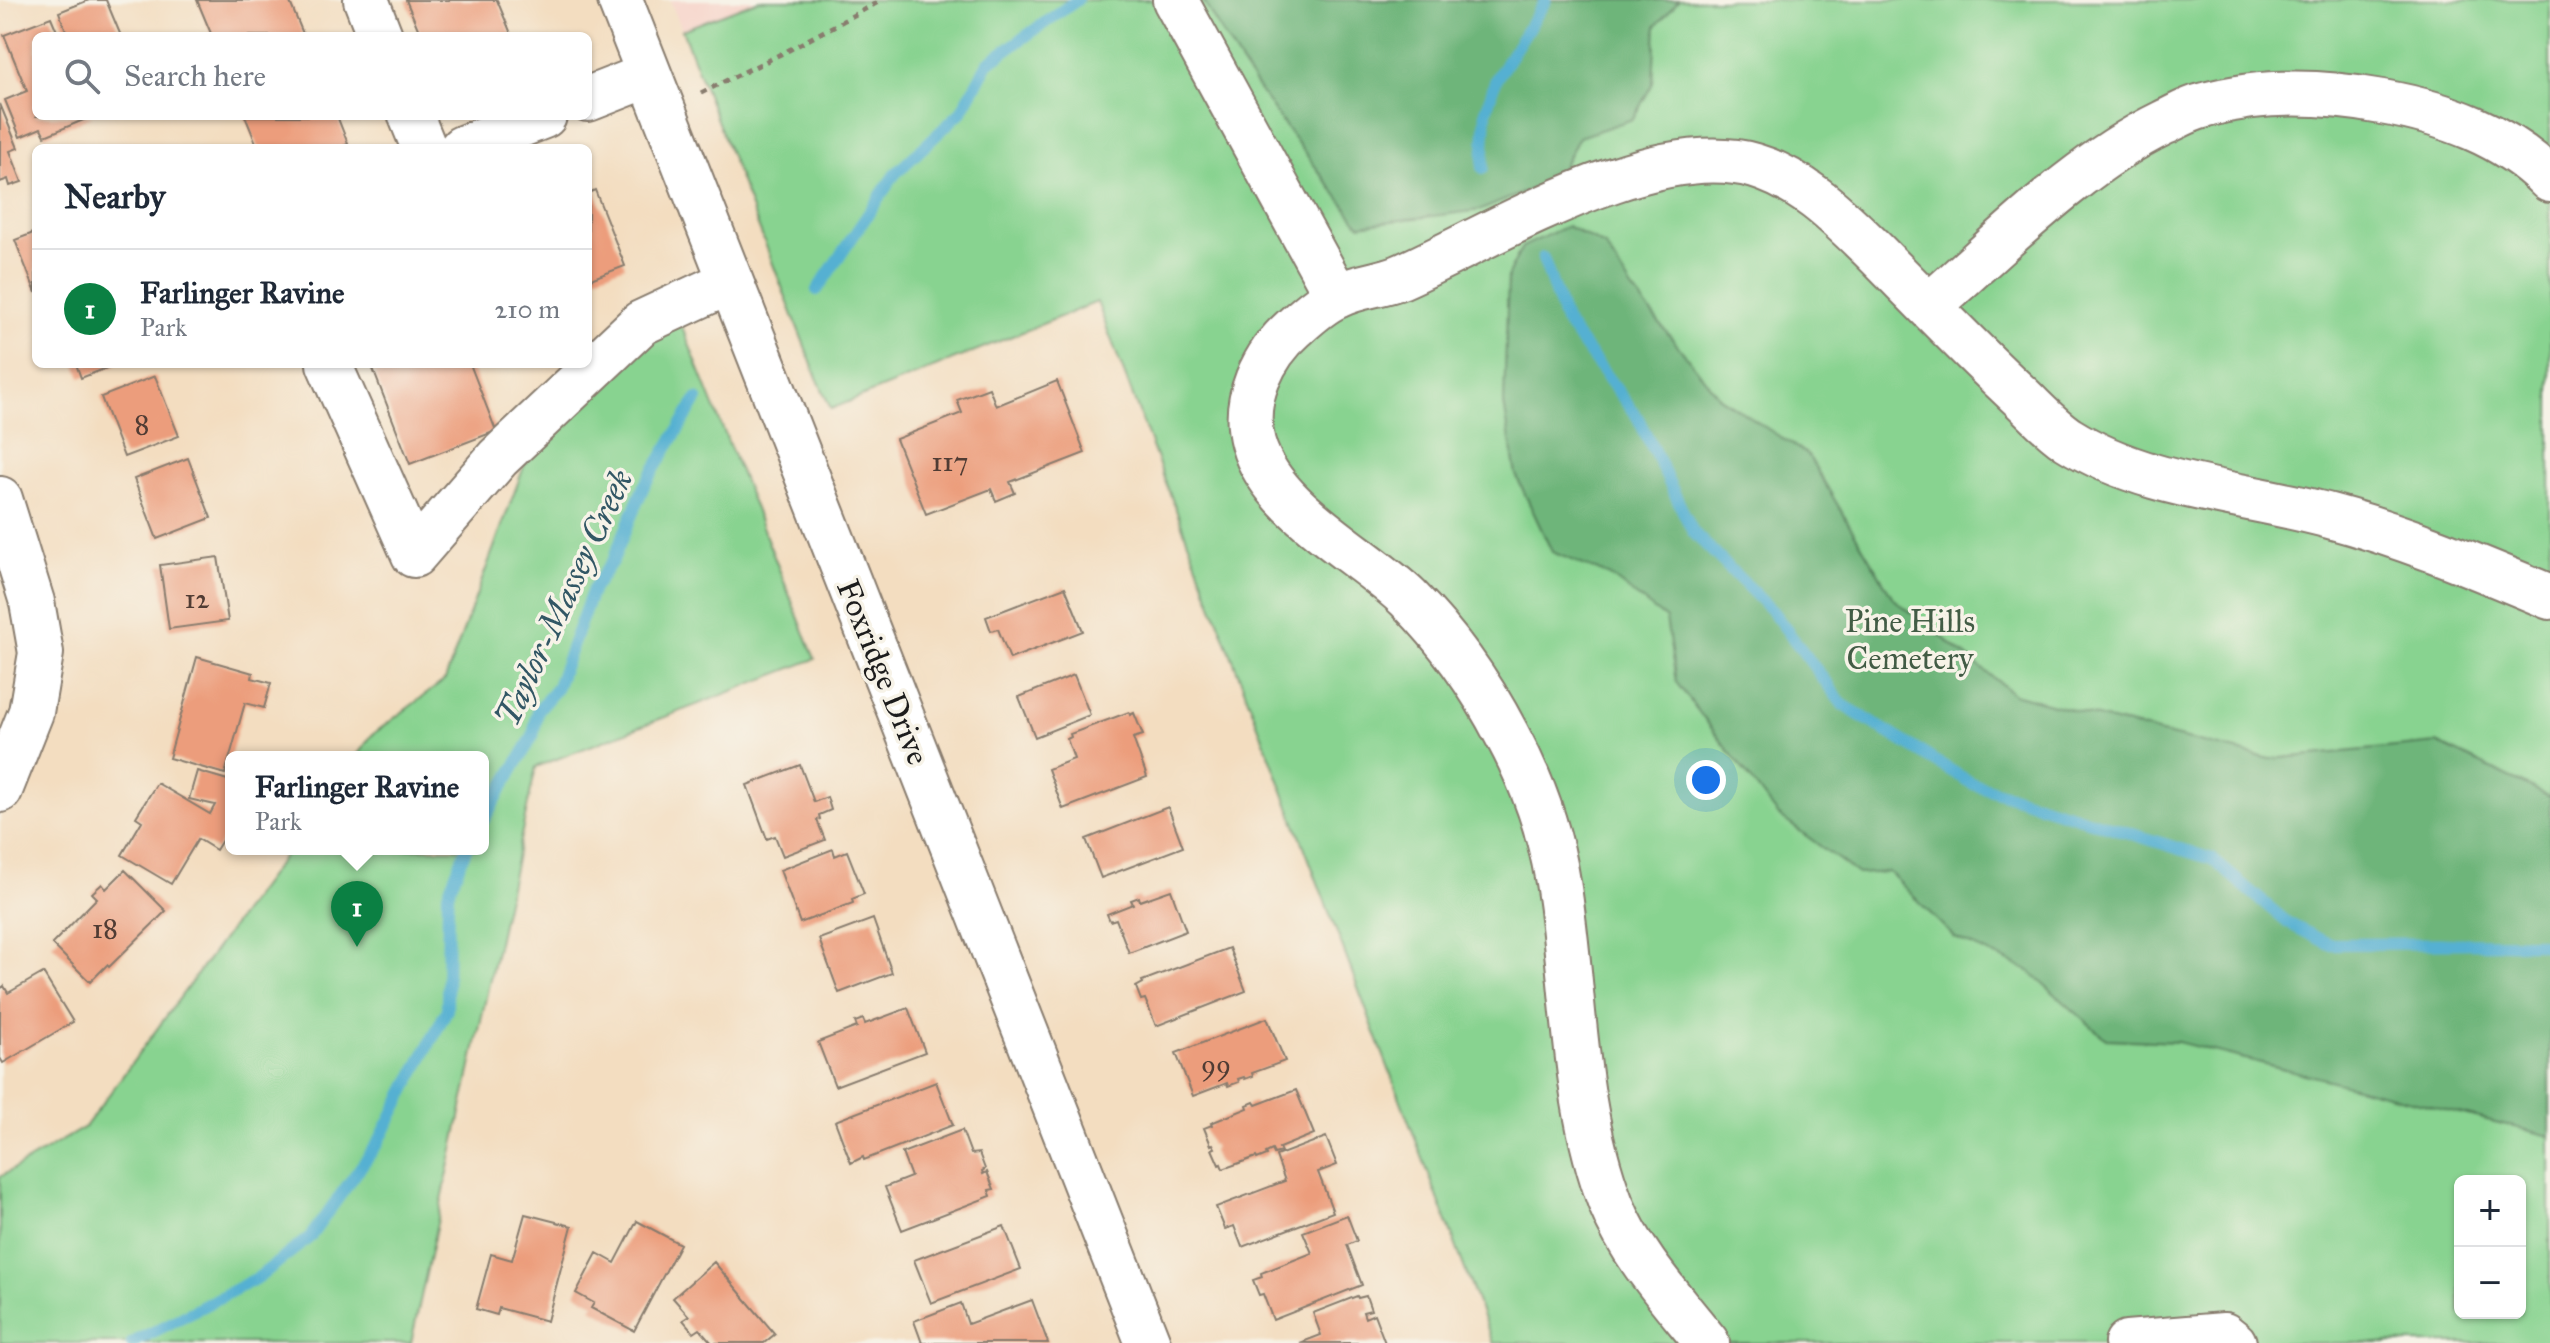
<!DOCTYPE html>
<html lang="en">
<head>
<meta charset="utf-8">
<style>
	body { margin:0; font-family:"IM FELL Great Primer",serif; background:#f2f2f3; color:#1f2937 }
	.controls { position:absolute; right:24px; bottom:24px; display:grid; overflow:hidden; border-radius:12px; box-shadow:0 2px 6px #0004 }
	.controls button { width:72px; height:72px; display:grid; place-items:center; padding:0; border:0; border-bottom:2px solid #e0e1e3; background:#fff; color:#1f2937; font:40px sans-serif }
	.you { position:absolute; left:1706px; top:780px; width:28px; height:28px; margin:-20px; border:6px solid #fff; border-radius:50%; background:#1a73e8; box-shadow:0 0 0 12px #1a73e833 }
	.badge { display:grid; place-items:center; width:52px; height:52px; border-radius:50%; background:#0b8043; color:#fff; font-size:26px; font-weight:700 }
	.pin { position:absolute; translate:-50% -66px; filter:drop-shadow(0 2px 4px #0008) }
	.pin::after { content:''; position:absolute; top:42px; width:28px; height:24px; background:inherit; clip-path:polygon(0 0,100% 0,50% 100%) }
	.popup { position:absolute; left:225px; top:751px; width:264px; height:104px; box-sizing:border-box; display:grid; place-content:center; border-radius:12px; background:#fff; filter:drop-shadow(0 2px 6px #0005); font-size:26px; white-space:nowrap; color:#747a83 }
	.popup b { font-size:30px; color:#1f2937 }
	.popup::after { content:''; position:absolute; left:50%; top:100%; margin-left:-16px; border:16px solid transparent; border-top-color:#fff }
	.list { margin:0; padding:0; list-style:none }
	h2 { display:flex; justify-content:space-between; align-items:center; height:104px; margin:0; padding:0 32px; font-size:34px }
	h2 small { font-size:26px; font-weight:400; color:#747a83 }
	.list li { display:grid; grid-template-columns:52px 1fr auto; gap:24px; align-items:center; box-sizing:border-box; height:120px; padding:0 32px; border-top:2px solid #e0e1e3 }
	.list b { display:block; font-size:30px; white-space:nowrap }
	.list p { margin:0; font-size:26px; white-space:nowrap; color:#747a83 }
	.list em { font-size:26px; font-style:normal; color:#747a83 }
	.icon { flex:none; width:44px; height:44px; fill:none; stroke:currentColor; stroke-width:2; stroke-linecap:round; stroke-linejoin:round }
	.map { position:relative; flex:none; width:2550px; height:1343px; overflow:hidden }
	.search { position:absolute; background:#fff; box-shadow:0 2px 6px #0004; left:32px; top:32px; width:560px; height:88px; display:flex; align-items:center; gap:20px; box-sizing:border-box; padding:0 28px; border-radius:12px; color:#747a83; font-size:30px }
	.panel { position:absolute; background:#fff; box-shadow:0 2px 6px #0004; left:32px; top:144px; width:560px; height:224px; border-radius:12px }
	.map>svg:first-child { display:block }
</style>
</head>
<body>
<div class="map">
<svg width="2550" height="1343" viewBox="0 0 2550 1343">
	<rect width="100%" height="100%" fill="#f7f3e8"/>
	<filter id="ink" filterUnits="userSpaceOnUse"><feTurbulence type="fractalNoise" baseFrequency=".0125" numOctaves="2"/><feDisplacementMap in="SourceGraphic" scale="16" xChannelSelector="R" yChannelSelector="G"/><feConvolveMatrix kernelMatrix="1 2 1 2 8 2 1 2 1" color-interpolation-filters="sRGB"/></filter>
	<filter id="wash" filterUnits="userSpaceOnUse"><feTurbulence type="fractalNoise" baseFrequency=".006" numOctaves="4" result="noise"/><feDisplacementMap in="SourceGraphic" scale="32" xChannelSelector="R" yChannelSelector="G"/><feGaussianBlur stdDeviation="1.8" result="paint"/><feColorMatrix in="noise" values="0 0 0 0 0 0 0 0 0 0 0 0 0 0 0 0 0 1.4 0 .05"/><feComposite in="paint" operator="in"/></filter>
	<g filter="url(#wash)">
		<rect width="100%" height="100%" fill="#f3ddc0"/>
		<path fill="#f7d1c7" d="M670,0H759L682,30Z"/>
		<path fill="#88d390" stroke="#527856" stroke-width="2" fill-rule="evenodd" d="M759,0H2550V1343H1493L1097,302L831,409L818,380L682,30ZM2460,1181H2520V1313H2460Z
			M679,319L815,659L536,767L411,1343H0V1177L85,1127L289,849H483V757H356L372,735L445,680L537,431Z"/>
		<path fill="#6eb57a" stroke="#45684b" stroke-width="2" d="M1203,0H1679L1656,26L1653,83L1633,119L1579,137L1556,179L1481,210L1360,225C1304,152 1247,80 1203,0Z
			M1567,226L1605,246L1632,289L1719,397L1808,455L1893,598L2014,694L2112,721L2270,759L2437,743L2550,797V1136L2178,1042L2106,1039L2029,971L1955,938L1889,872L1858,874L1778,815L1676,682L1666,619L1610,576L1552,552L1516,475L1504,404L1508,275L1522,247Z"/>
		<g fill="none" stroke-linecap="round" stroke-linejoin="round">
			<path stroke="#54b0d2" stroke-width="12" d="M1483,168L1486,111L1496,79L1546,0
				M1543,258L1565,321L1638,418L1693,532L1773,612L1843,705L1973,784L2212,859L2288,923L2329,944L2536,943L2550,946
				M817,290L895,174L961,112L988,63L1077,0
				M483,821L533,736L538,710L556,689L593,589L613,560L644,486L697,399
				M132,1343L259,1277L310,1237L378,1143L447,1010L448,893L466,849"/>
		</g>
		<g id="blocks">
			<path fill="#ec9d7c" d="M89,0H106L121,36H68L59,12Z
				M197,0H289L304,36H212Z
				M406,0H497L512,36H421Z
				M51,17L59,36H36V116H93L45,136L41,128L20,137L5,100L27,91L4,35Z
				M0,104L18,148L10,151L22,182L10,186L8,179L0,182Z
				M245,116H337L348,144L339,148H258Z
				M595,190L625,266L588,280V193Z
				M36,232V293L15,240Z
				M76,364H117L81,378Z
				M371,364H470L496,431L410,464Z
				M155,376L179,436L124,457L101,397Z
				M1057,381L1085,453L1010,482L1015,493L996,501L991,489L926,514L896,439L962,413L957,400L989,388L996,406Z
				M188,458L211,518L157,539L134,479Z
				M218,557L228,621L169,629L160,565Z
				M1065,587L1083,631L1010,659L998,629L991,631L986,617Z
				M197,657L253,673L252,678L271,683L264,708L245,703L225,774L169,758Z
				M1074,675L1090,715L1035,737L1019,697Z
				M1129,712L1130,715L1134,713L1143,735L1133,738L1147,777L1063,809L1048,769L1074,759L1067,739L1071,737L1070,734Z
				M800,765L814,802L827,797L831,810L819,815L820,819L817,820L825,840L783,856L775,836L767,839L747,785Z
				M197,771L231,781V826L216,850L198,839L171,884L122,855L142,821L136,817L157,783L210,814L215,805L189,799Z
				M1168,807L1183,847L1101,878L1086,839Z
				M833,849L835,856L847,851L864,894L852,899L853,903L800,923L780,870Z
				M125,870L166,911L109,967L107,965L90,982L52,944L97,898L92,893L102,884L106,889Z
				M1171,890L1186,931L1129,953L1116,919L1110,921L1107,914L1133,904L1131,900L1139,897L1140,901Z
				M873,919L892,973L839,993L819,939Z
				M1229,948L1246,991L1156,1026L1145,999L1141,1000L1136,987L1143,983L1142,981Z
				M43,973L73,1022L3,1063L0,1058V989L4,986L8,993Z
				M908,1008L925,1052L835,1086L818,1042L857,1027L855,1022L863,1019L865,1024Z
				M1267,1018L1285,1061L1252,1073L1253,1076L1245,1079L1244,1077L1238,1079L1239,1082L1228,1086L1227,1083L1193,1096L1176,1053Z
				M936,1082L953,1125L864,1160L863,1157L851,1163L835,1121Z
				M1296,1090L1314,1134L1279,1148L1281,1152L1274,1154L1272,1150L1266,1153L1267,1155L1257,1159L1256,1157L1223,1169L1221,1164L1219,1165L1212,1149L1215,1148L1213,1144L1211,1145L1204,1128L1212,1125L1211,1123L1248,1108L1247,1105L1254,1102L1256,1105Z
				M962,1130L971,1154L979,1153L985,1169L982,1171L983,1174L987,1172L994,1189L989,1190L991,1196L902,1230L885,1187L911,1177L902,1153Z
				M1326,1137L1337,1165L1318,1172L1333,1212L1242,1247L1234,1226L1225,1229L1216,1207L1285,1181L1276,1156Z
				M525,1214L572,1226L547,1321L499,1308L497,1315L476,1309L491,1254L512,1260Z
				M1347,1215L1357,1241L1347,1245L1362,1285L1273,1320L1263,1294L1259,1295L1253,1280L1262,1277L1261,1273L1312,1253L1303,1232Z
				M637,1221L680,1244L634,1331L591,1308L594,1303L576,1293L597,1253L615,1263Z
				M1004,1226L1021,1269L931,1303L914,1260Z
				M714,1262L775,1334L764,1343H712L700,1329L694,1333L683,1320L689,1316L673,1298Z
				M1357,1296L1358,1298L1366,1296L1371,1310L1363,1312L1365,1318L1374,1314L1385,1343H1300L1321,1335L1313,1313Z
				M1032,1300L1048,1343H922L914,1321L961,1303L968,1324Z"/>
		</g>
	</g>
	<g filter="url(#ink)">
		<use href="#blocks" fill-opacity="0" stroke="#887c6e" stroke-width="2"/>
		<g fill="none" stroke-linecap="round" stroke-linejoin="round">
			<defs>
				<path id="minor" d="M366,0L380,36
					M620,0L1148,1343
					M1175,0L1337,296
					M588,99L649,75
					M411,116L424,148
					M462,148L544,116
					M1929,306C2002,243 2076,165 2163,123C2176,117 2189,109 2202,106C2261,89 2322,91 2382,102C2444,113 2505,134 2550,180
					M329,364L414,555L498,458L641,323L729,282
					M0,499L32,602L41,653L31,712L0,790
					M1707,1343C1672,1299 1632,1256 1611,1204C1571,1100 1576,990 1558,882C1550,831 1532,781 1507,735C1481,685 1448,638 1408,598C1361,553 1271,509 1253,443C1241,400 1263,355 1295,327C1307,316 1323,302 1337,296C1356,286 1380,285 1400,277C1493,236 1652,136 1755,166C1802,180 1837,215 1871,248C1920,297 1968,348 2019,395C2035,410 2050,427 2068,439C2146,488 2242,492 2330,516C2405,536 2478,567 2550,597
					M2127,1343L2224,1335L2234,1343"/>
			</defs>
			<use href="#minor" stroke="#887c6e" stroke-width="48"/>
			<path stroke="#887c6e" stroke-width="5" stroke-dasharray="6 6" stroke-linecap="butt" d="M701,93L789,50L882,0"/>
			<use href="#minor" stroke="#fff" stroke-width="44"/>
		</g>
	</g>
	<g text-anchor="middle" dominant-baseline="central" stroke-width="7" stroke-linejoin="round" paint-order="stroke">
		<g font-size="28" fill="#503c34">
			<text x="142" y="424">8</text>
			<text x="950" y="461">117</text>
			<text x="197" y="598">12</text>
			<text x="105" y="928">18</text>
			<text x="1216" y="1064">99</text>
		</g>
		<g font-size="32" fill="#425c45" stroke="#f7f3e8">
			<text x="1910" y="621">Pine Hills<tspan x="1910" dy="37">Cemetery</tspan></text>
		</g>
		<g font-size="32" fill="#1c1c1c" stroke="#f7f3e8">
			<text transform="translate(883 672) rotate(68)">Foxridge Drive</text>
		</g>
		<g font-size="34" font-style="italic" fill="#325765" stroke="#f7f3e8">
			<text transform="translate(564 598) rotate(-65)">Taylor-Massey Creek</text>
		</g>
	</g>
</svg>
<div class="controls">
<button>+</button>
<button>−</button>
</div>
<div class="you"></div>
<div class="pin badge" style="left:357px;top:947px">1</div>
<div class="popup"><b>Farlinger Ravine</b>Park</div>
<div class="search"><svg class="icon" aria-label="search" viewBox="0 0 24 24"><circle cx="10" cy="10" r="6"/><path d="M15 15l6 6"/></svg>Search here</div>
<section class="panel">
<h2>Nearby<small></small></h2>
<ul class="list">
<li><span class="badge">1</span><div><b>Farlinger Ravine</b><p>Park</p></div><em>210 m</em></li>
</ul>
</section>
</div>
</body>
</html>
